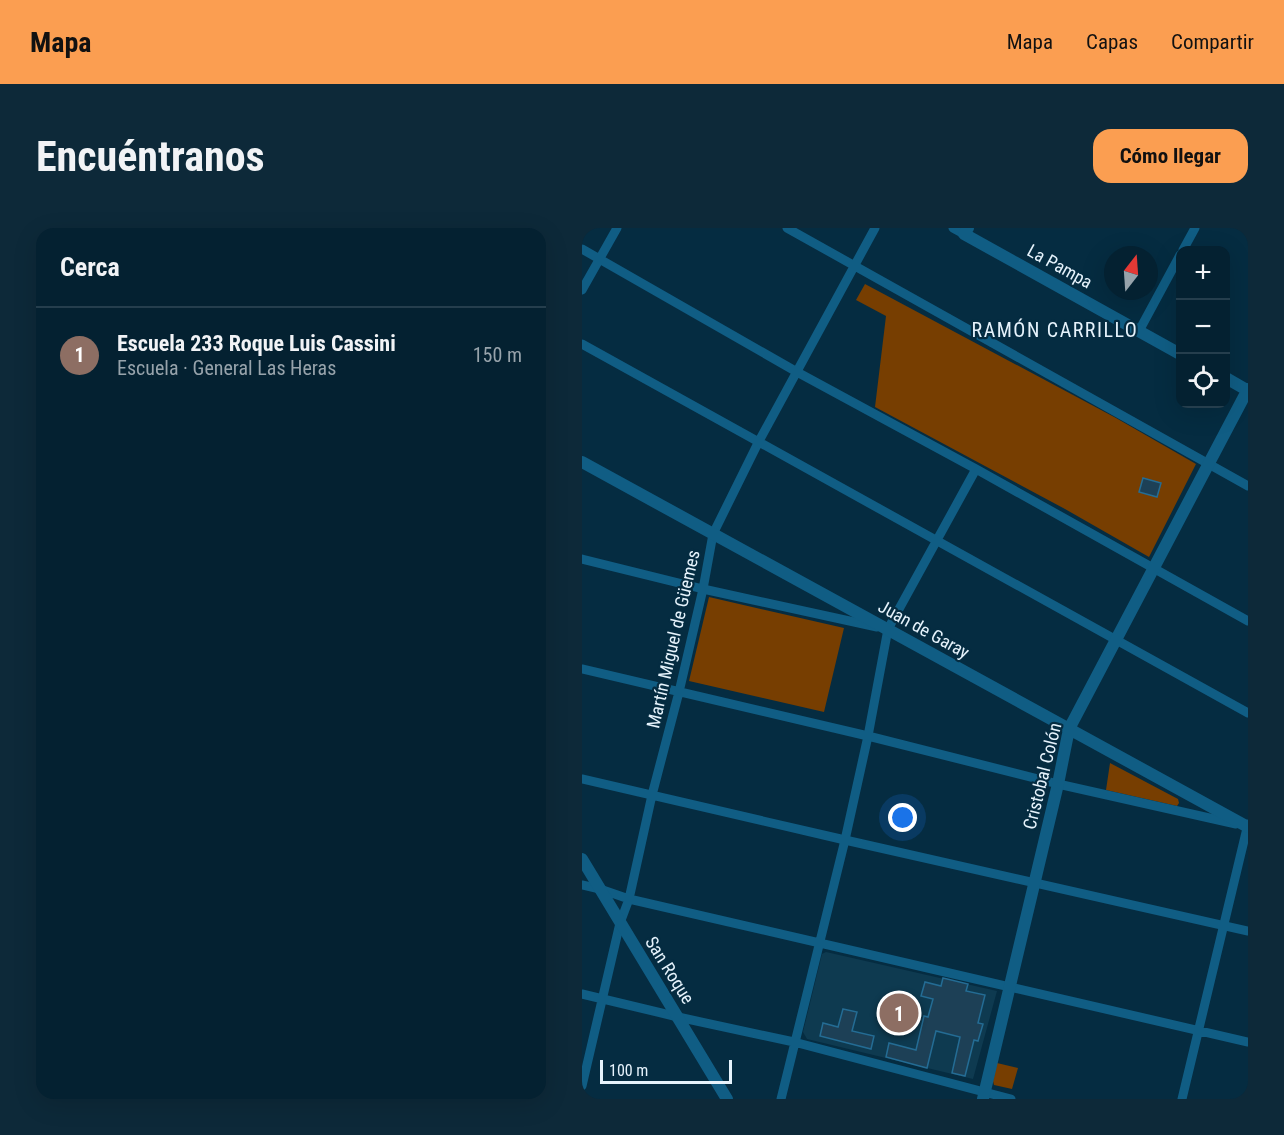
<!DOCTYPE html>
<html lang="es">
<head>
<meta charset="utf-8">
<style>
	body { margin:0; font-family:"Roboto Condensed",sans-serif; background:#0d2939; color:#f1f3f6 }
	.controls { position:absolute; right:18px; top:18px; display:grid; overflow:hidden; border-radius:12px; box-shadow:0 6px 24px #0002 }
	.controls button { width:54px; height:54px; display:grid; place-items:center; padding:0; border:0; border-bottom:2px solid #253e4d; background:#042131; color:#f1f3f6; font:30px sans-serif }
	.compass { position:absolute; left:522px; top:18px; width:54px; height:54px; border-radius:50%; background:#042131; box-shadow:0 6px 24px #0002; rotate:17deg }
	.scale { position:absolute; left:18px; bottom:15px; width:132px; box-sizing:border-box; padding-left:6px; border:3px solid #e6f3fc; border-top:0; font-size:16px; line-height:21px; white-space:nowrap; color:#e6f3fc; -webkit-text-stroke:4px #052c41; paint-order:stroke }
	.you { position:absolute; left:321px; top:590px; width:21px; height:21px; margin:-15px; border:4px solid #fff; border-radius:50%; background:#1a73e8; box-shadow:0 0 0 9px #1a73e833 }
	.badge { display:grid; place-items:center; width:39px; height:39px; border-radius:50%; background:#fb9e51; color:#fff; font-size:20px; font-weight:700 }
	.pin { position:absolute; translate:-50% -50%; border:3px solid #fff; box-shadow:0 2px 6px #0006 }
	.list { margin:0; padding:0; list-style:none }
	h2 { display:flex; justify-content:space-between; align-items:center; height:78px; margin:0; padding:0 24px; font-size:26px }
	h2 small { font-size:20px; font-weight:400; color:#97a3ab }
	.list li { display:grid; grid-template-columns:39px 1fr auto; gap:18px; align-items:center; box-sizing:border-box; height:96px; padding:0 24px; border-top:2px solid #253e4d }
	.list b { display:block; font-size:22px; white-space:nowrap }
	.list p { margin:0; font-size:20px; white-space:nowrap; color:#97a3ab }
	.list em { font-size:20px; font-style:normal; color:#97a3ab }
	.icon { flex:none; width:33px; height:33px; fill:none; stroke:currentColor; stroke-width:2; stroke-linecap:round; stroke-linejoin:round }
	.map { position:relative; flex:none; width:666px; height:871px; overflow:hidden; border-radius:18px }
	header { display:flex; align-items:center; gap:36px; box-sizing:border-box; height:84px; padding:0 30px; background:#fb9e51; color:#111 }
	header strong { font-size:28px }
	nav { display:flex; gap:33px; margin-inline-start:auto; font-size:21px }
	.intro { display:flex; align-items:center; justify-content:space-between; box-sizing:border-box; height:144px; padding:0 36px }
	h1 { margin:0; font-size:42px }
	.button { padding:15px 27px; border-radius:18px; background:#fb9e51; color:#111; font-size:21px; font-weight:700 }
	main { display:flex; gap:36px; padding:0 36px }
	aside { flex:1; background:#042131; border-radius:18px; box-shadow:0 6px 24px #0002 }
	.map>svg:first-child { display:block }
</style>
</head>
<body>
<header>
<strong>Mapa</strong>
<nav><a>Mapa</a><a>Capas</a><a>Compartir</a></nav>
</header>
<div class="intro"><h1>Encuéntranos</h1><a class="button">Cómo llegar</a></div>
<main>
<aside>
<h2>Cerca<small></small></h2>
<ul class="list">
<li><span class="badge" style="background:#8d6e63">1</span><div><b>Escuela 233 Roque Luis Cassini</b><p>Escuela · General Las Heras</p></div><em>150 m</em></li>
</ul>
</aside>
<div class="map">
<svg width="666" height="871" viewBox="0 0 666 871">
	<rect width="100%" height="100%" fill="#052c41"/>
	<path fill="#0e3a50" d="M244,724L415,763L391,851L225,811L221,804L240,726Z"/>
	<path fill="#773e01" d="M283,56L534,190L614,236L567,329L483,281L293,179L304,88L274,72Z
		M127,369L262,400L242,484L107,453Z
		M528,535L596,571L597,575L595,578L524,562Z
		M415,835L436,840L430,861L412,857L411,853Z"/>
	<path fill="#1d4056" stroke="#246c94" stroke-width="1.5" d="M561,250L579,255L575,269L557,264Z
		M361,750L386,756L384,763L403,767L396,795L401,796L396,813L392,812L383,848L370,845L378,809L354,803L345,840L304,829L307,815L334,822L342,788L346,789L351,771L339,768L343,754L359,758Z
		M261,781L275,784L270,803L292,808L289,821L238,808L241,795L256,799Z"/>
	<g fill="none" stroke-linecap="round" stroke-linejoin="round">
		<path stroke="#105d84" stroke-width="9" d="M205,0L666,258
			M371,0L382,6
			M0,21L215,144L394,241L666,393
			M601,22L613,0
			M0,62L35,0
			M557,103L598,27
			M0,116L666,485
			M0,331L121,361L295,399
			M0,441L286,508L476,556L654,596
			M0,551L263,612L666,703
			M0,657L18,661L47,671C253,720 460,765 666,814
			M0,766L96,789L212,814L429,871
			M0,858L38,695L47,671L70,567L97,464L121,361L131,306L176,215L293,0
			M199,871L263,612L286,508L306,401L394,241
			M600,871L666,596"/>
		<path stroke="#105d84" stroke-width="12" d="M386,0L382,6L598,126
			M644,150L665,162
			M0,234L666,599
			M0,631L145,871
			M401,871L476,556L487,501L666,161"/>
	</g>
	<g text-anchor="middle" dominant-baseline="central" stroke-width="4.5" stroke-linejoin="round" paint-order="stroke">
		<g font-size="18" fill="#e6f3fc" stroke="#052c41">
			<text transform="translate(478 38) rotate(29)">La Pampa</text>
			<text transform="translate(342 401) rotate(29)">Juan de Garay</text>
			<text transform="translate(91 411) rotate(-77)">Martín Miguel de Güemes</text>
			<text transform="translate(460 548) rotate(-76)">Cristobal Colón</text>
			<text transform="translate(88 742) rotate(58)">San Roque</text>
		</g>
		<g font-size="20" letter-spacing="1.5" fill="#e6f3fc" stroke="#052c41">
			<text x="473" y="102">RAMÓN CARRILLO</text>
		</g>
	</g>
</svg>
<div class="controls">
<button>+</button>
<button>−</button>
<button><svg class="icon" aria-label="locate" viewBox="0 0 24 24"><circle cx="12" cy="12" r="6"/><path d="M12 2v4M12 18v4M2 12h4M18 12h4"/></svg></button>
</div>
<svg class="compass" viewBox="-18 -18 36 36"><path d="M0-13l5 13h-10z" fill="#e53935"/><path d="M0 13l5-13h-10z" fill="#97a3ab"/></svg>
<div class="scale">100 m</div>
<div class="you"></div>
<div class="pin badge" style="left:317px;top:785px;background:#8d6e63">1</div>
</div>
</main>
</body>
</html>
